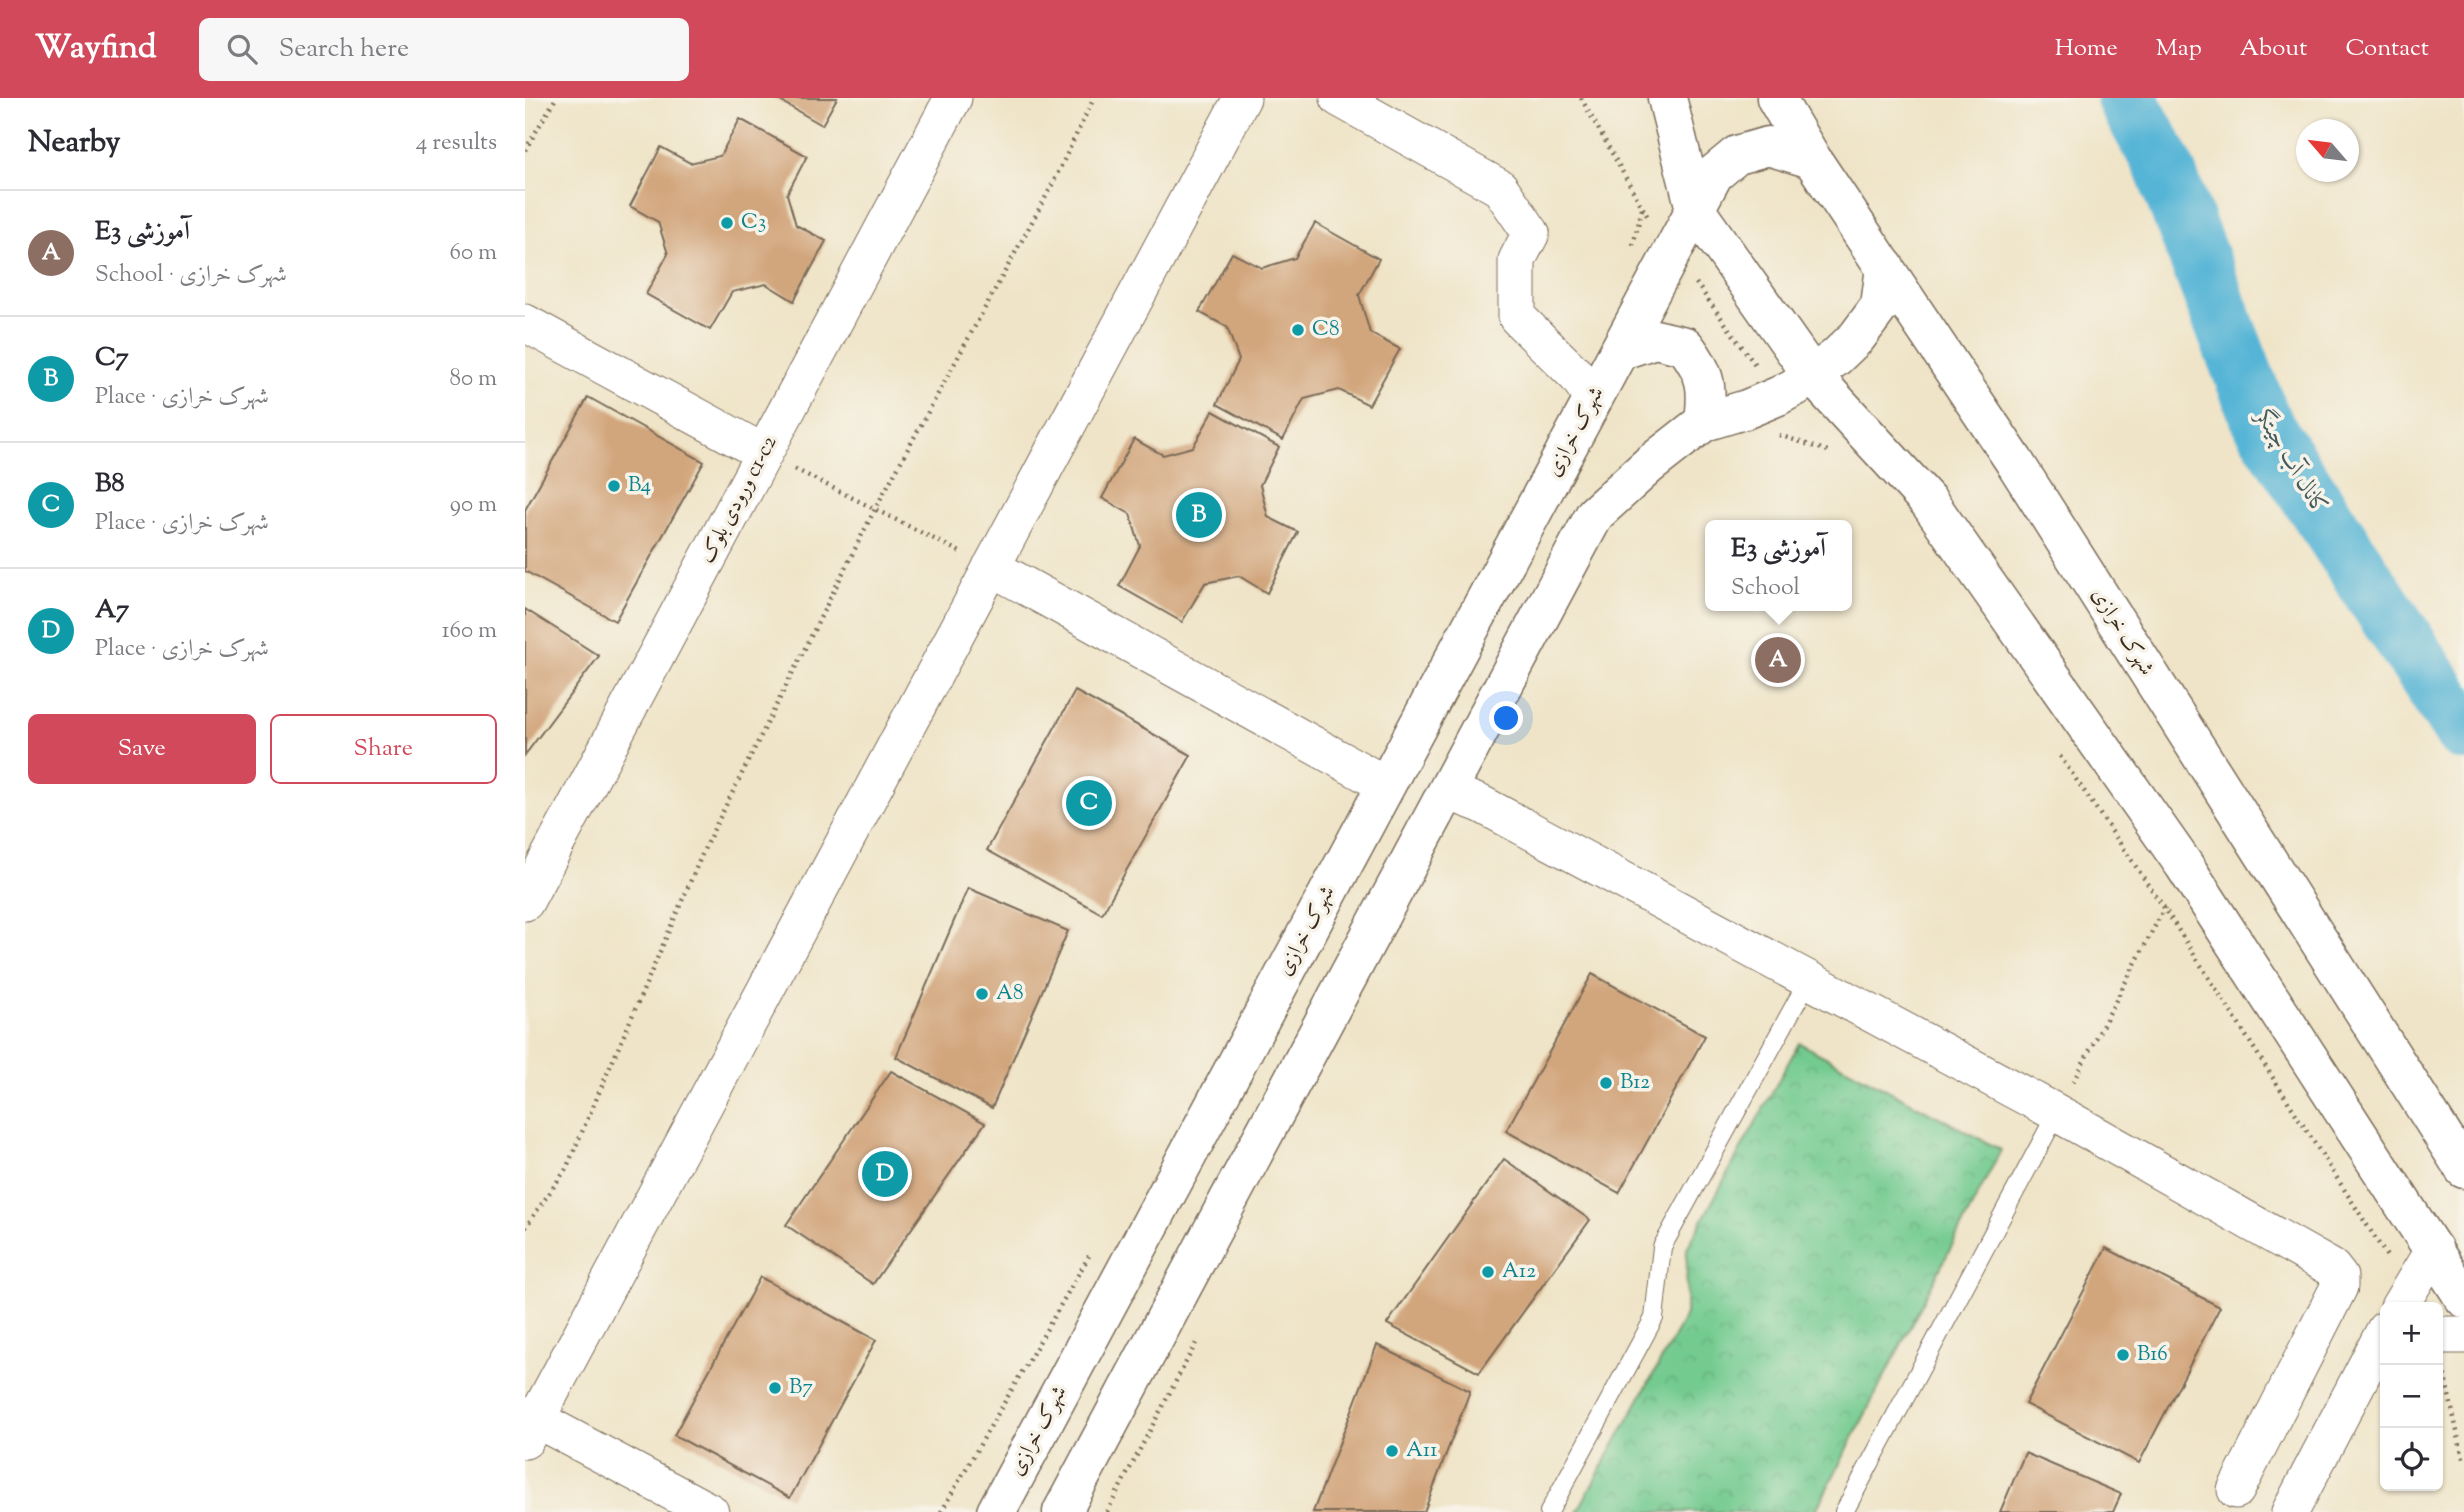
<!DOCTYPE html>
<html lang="en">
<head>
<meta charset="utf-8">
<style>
	body { margin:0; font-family:"Sorts Mill Goudy",Amiri,serif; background:#f7f7f7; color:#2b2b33 }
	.controls { position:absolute; right:21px; bottom:21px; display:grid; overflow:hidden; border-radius:10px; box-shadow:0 2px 5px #0004 }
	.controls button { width:63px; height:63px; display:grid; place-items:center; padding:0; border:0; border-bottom:2px solid #e1e1e2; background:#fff; color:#2b2b33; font:35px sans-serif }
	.compass { position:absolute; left:1771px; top:21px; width:63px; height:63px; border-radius:50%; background:#fff; box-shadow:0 2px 5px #0004; rotate:298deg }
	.you { position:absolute; left:982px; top:621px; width:24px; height:24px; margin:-18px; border:5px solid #fff; border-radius:50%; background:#1a73e8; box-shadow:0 0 0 10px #1a73e833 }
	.badge { display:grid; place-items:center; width:46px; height:46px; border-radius:50%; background:#d1495b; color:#fff; font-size:23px; font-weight:700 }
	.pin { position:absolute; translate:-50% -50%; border:4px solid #fff; box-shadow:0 2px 7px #0006 }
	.popup { position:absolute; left:1180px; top:422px; width:147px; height:91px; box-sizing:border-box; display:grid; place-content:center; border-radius:10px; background:#fff; filter:drop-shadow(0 2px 5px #0005); font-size:23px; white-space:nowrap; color:#7c7c81 }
	.popup b { font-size:26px; color:#2b2b33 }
	.popup::after { content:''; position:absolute; left:50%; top:100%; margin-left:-14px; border:14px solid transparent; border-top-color:#fff }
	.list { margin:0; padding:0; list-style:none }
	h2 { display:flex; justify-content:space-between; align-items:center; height:91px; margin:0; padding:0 28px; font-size:30px }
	h2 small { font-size:23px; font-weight:400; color:#7c7c81 }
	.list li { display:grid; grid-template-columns:46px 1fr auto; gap:21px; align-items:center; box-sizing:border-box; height:126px; padding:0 28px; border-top:2px solid #e1e1e2 }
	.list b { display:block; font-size:26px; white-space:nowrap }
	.list p { margin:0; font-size:23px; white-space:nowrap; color:#7c7c81 }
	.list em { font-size:23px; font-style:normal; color:#7c7c81 }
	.actions { display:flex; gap:14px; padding:21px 28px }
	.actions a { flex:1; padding:16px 0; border:2px solid #d1495b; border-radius:10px; text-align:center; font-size:24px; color:#d1495b }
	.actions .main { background:#d1495b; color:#fff }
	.icon { flex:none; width:38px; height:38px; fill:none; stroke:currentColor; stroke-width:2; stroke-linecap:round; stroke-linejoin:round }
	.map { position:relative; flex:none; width:1939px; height:1414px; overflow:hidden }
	header { display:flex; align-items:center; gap:42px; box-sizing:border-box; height:98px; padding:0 35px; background:#d1495b; color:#fff }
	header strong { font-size:33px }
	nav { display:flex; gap:38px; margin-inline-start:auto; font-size:24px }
	.search { width:490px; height:63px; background:#f7f7f7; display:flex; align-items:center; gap:18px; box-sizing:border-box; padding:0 24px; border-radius:10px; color:#7c7c81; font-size:26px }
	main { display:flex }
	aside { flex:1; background:#fff }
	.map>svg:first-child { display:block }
</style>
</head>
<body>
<header>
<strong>Wayfind</strong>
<div class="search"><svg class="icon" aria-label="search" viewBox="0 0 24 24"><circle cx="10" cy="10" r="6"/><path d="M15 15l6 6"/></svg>Search here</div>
<nav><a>Home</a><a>Map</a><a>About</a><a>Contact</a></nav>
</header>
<main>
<aside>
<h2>Nearby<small>4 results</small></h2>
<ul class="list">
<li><span class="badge" style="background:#8d6e63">A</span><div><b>E3 آموزشی</b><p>School · شهرک خرازی</p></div><em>60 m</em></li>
<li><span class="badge" style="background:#0f9aa8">B</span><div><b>C7</b><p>Place · شهرک خرازی</p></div><em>80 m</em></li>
<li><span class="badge" style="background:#0f9aa8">C</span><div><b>B8</b><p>Place · شهرک خرازی</p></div><em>90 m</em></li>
<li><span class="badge" style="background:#0f9aa8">D</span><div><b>A7</b><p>Place · شهرک خرازی</p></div><em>160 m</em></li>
</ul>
<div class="actions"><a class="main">Save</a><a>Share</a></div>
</aside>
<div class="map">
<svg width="1939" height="1414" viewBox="0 0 1939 1414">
	<defs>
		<pattern id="park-crowns" width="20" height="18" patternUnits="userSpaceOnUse" patternTransform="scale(1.75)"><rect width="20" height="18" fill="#73cb90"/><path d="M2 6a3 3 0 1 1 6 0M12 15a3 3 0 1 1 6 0" fill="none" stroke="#64ae7c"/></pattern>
	</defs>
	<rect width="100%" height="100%" fill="#f7f3e8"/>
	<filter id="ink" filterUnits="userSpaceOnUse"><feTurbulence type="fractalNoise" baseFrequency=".0143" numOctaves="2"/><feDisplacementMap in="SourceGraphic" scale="14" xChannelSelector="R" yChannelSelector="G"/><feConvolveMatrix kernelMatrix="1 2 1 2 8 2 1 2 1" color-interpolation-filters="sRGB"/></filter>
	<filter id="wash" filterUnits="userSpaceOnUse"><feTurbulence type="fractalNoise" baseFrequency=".00686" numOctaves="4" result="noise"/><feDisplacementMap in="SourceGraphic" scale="28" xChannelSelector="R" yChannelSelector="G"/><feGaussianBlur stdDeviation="1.57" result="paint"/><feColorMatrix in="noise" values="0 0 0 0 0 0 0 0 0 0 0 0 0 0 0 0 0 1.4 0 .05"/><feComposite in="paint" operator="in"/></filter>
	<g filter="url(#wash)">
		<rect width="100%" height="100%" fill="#efe4c7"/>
		<path fill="url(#park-crowns)" stroke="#577a57" stroke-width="2" d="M1274,945L1476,1052L1290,1414H1052L1161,1217L1162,1150Z"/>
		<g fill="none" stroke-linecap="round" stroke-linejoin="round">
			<path stroke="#57b5d6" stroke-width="60" d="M1601,0L1637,64L1737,325L1939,633"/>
		</g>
		<g id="blocks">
			<path fill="#d2a67d" d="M250,0H312L297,27Z
				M215,21L282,58L262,96L271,127L301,143L269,203L241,186L207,194L185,232L121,196L143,156L133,124L105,108L136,49L165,65L195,58Z
				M790,125L854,161L834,197L845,235L875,251L844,307L814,292L779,301L758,342L692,306L714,262L702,229L674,214L707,155L737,170L770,160Z
				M63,299L179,364L90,523L0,473V412Z
				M688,313L754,349L735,387L743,419L773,434L742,495L714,478L680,485L657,524L594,488L615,448L605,416L577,400L609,341L638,357L668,349Z
				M0,511L74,558L0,657Z
				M550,593L666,657L577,816L462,752Z
				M443,790L543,833L467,1010L371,959Z
				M1067,876L1180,938L1094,1095L981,1033Z
				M366,973L460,1025L348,1186L261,1127Z
				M979,1061L1065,1122L954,1275L862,1226Z
				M1581,1150L1695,1209L1614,1365L1500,1306Z
				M235,1179L351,1242L265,1400L149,1337Z
				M852,1247L945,1293L899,1414H788Z
				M1500,1355L1596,1396L1588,1414H1475Z"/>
		</g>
	</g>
	<g filter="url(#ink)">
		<use href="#blocks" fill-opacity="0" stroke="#7a6b59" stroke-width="2"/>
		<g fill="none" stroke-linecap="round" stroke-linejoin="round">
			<defs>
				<path id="service" d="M1024,1414L1129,1220L1137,1149L1283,883
					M1319,1414L1532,1015"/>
				<path id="minor" d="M814,0L975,90L1006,135L992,162V219L1052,278L1069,301
					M0,225L239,355
					M466,469L843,677L862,685
					M922,693L956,706L1532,1015L1807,1170L1814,1179V1189L1711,1392
					M0,804L428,0
					M1874,1209L1909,1151
					M1913,1237H1939
					M11,1321L185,1414
					M0,1342L717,0
					M1765,1414L1860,1232"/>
				<path id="tertiary" d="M1142,0L1170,111L1287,277L1404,404L1659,767L1939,1200
					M1251,0L1287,61L1489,363L1939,1071
					M1094,253L1130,241L1160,248C1182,277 1183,289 1179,324
					M471,1414L1189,76L1212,57L1243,48L1287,61
					M537,1414L1070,416L1124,367L1179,324L1222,311L1253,298L1270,289L1310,260L1332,239L1355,208L1360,169"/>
			</defs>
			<use href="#service" stroke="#7a6b59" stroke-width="20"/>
			<use href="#minor" stroke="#7a6b59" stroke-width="39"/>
			<use href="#tertiary" stroke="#7a6b59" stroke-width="41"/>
			<path stroke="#7a6b59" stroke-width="4.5" stroke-dasharray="2 5" stroke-linecap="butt" d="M1056,0L1124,121
				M0,52L31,0
				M1108,147L1117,111
				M1171,185L1231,268
				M1254,337L1306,354
				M270,371L437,455
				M1535,658L1640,811L1863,1160
				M1548,984L1640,809
				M0,1130L41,1071L182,745L350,411L525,91L569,0
				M1918,1270L1939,1365
				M416,1414L564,1158
				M582,1414L671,1245"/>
			<use href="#service" stroke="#fff" stroke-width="18"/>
			<use href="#minor" stroke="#fff" stroke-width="37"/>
			<use href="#tertiary" stroke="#fff" stroke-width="38"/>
		</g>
	</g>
	<g fill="#0f9aa8" stroke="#f7f3e8" stroke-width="2.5">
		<circle cx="202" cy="125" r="7"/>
		<circle cx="773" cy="232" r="7"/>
		<circle cx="89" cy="388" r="7"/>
		<circle cx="457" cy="896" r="7"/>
		<circle cx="1081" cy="985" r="7"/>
		<circle cx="963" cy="1174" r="7"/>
		<circle cx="1598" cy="1257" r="7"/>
		<circle cx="250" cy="1290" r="7"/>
		<circle cx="867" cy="1353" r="7"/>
	</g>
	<g text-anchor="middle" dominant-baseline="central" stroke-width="7" stroke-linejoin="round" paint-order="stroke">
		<g font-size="21" fill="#0d838f" stroke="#f7f3e8" text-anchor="start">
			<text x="216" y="125">C3</text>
			<text x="787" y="232">C8</text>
			<text x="103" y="388">B4</text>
			<text x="471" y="896">A8</text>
			<text x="1095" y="985">B12</text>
			<text x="977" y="1174">A12</text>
			<text x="1612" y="1257">B16</text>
			<text x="264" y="1290">B7</text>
			<text x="881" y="1353">A11</text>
		</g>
		<g font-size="21" fill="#3b2a1e" stroke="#f7f3e8">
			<text transform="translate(1051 334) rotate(-62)">شهرک خرازی</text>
			<text transform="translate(214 402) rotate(-62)">ورودی بلوک c1-c2</text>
			<text transform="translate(1597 534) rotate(58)">شهرک خرازی</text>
			<text transform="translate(782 833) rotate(-62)">شهرک خرازی</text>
			<text transform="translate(514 1333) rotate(-62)">شهرک خرازی</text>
		</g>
		<g font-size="23" font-style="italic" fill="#455b5e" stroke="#f7f3e8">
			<text transform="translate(1766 365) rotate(59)">کانال آب چیتگر</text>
		</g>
	</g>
</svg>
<div class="controls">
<button>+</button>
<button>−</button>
<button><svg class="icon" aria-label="locate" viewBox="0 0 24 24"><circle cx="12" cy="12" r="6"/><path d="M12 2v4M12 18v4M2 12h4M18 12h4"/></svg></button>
</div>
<svg class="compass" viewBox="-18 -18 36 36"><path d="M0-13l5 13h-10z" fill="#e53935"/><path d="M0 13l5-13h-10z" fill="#7c7c81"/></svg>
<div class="you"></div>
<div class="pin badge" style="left:1253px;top:562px;background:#8d6e63">A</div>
<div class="popup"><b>E3 آموزشی</b>School</div>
<div class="pin badge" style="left:674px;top:417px;background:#0f9aa8">B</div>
<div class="pin badge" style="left:564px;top:705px;background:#0f9aa8">C</div>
<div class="pin badge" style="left:360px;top:1076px;background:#0f9aa8">D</div>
</div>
</main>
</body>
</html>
